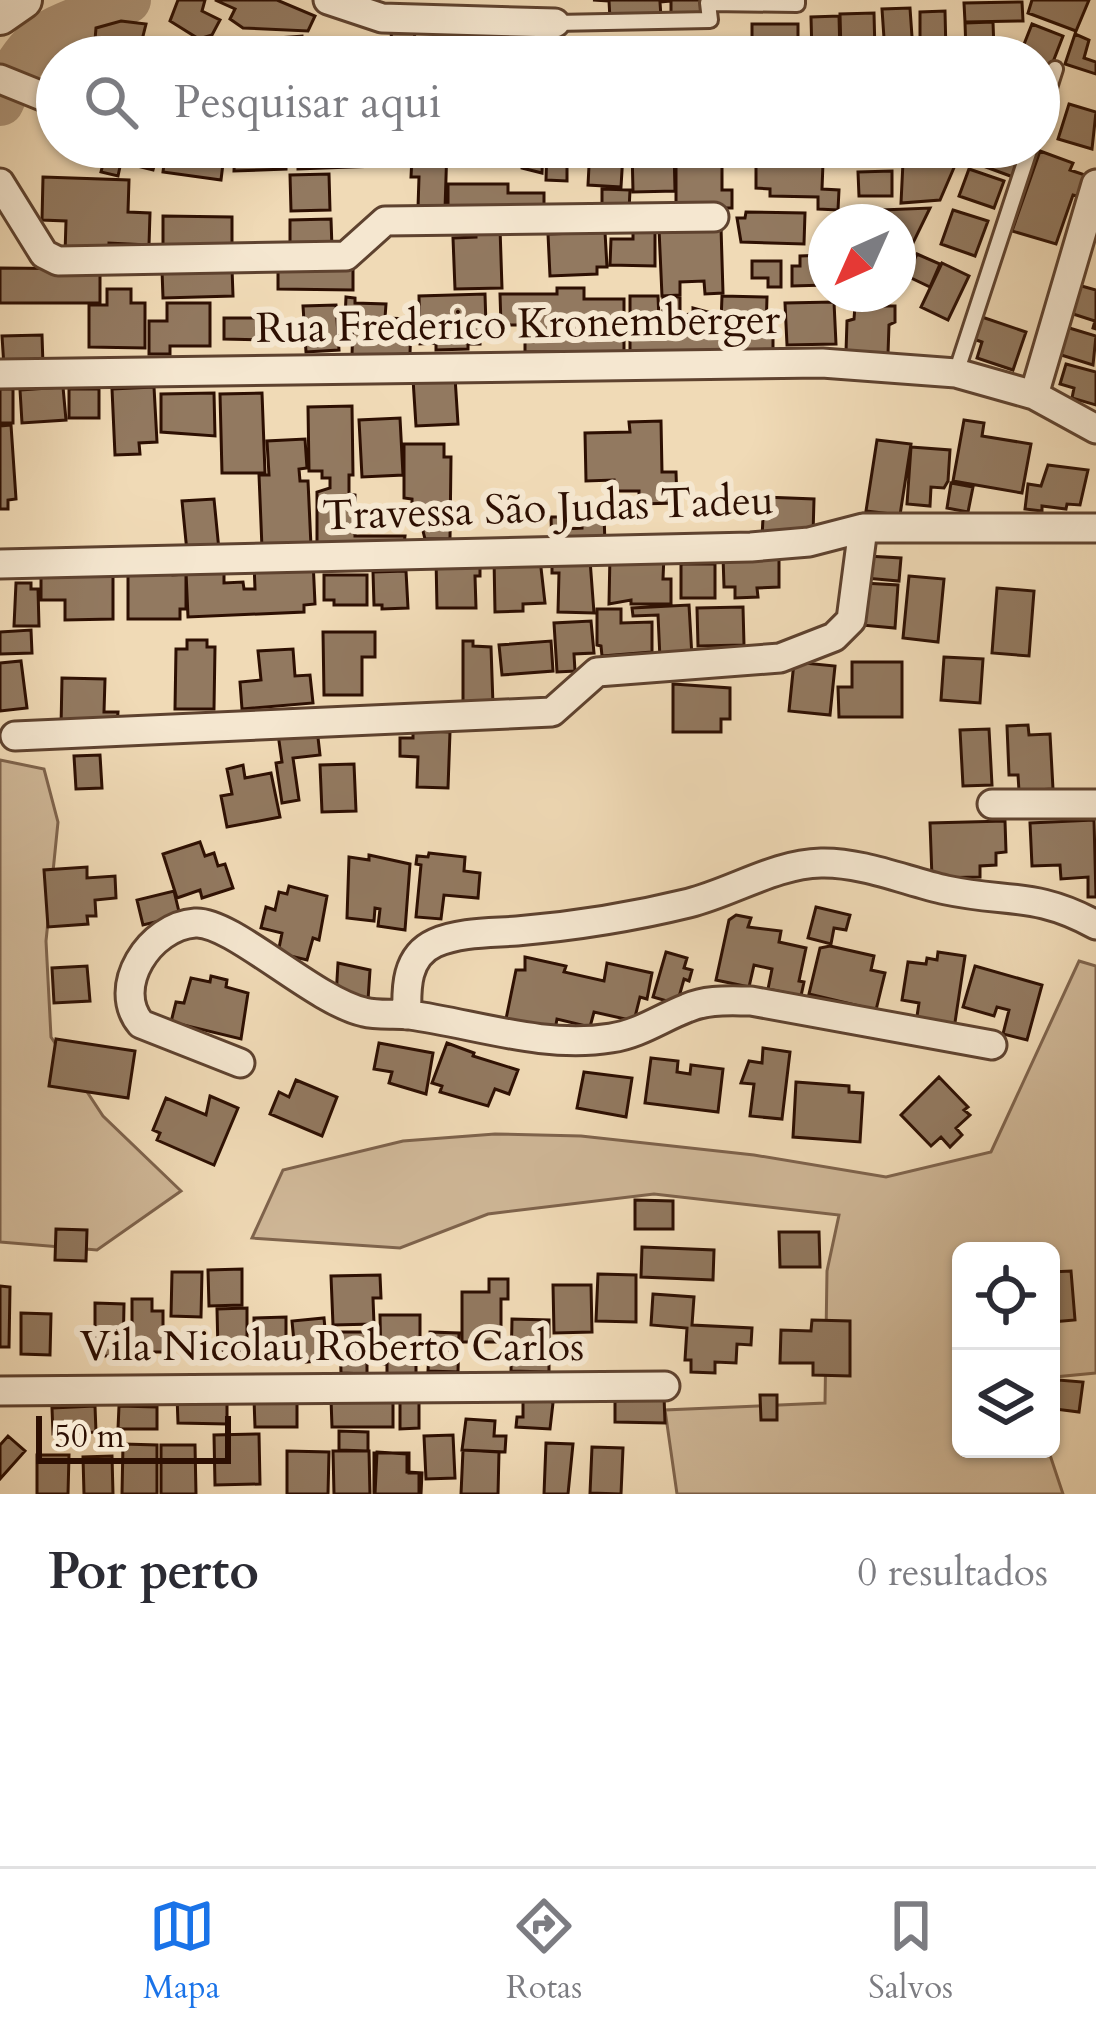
<!DOCTYPE html>
<html lang="pt">
<head>
<meta charset="utf-8">
<style>
	body { margin:0; font-family:Cardo,serif; background:#f2f2f3; color:#2b2b33 }
	.controls { position:absolute; right:36px; bottom:36px; display:grid; overflow:hidden; border-radius:18px; box-shadow:0 3px 9px #0004 }
	.controls button { width:108px; height:108px; display:grid; place-items:center; padding:0; border:0; border-bottom:3px solid #e1e1e2; background:#fff; color:#2b2b33; font:60px sans-serif }
	.compass { position:absolute; left:808px; top:204px; width:108px; height:108px; border-radius:50%; background:#fff; box-shadow:0 3px 9px #0004; rotate:225deg }
	.scale { position:absolute; left:36px; bottom:30px; width:195px; box-sizing:border-box; padding-left:12px; border:6px solid #2d0f02; border-top:0; font-size:33px; line-height:42px; white-space:nowrap; color:#2d0f02; -webkit-text-stroke:9px #f5e7d0; paint-order:stroke }
	.list { margin:0; padding:0; list-style:none }
	h2 { display:flex; justify-content:space-between; align-items:center; height:156px; margin:0; padding:0 48px; font-size:51px }
	h2 small { font-size:39px; font-weight:400; color:#7c7c81 }
	.icon { flex:none; width:66px; height:66px; fill:none; stroke:currentColor; stroke-width:2; stroke-linecap:round; stroke-linejoin:round }
	.map { position:relative; flex:none; width:1096px; height:1494px; overflow:hidden }
	.search { position:absolute; background:#fff; box-shadow:0 3px 9px #0004; left:36px; right:36px; top:36px; height:132px; display:flex; align-items:center; gap:30px; box-sizing:border-box; padding:0 42px; border-radius:66px; color:#7c7c81; font-size:45px }
	.sheet { height:372px; background:#fff }
	nav { display:flex; justify-content:space-around; align-items:center; box-sizing:border-box; height:168px; border-top:3px solid #e1e1e2; background:#fff; font-size:33px; color:#7c7c81 }
	nav a { display:grid; justify-items:center; gap:6px }
	nav .on { color:#1a73e8 }
	.map>svg:first-child { display:block }
</style>
</head>
<body>
<div class="map">
<svg width="1096" height="1494" viewBox="0 0 1096 1494">
	<rect width="100%" height="100%" fill="#f0dab6"/>
	<filter id="stains"><feTurbulence type="fractalNoise" baseFrequency=".00167" numOctaves="4"/><feColorMatrix values="0 0 0 0 .2 0 0 0 0 .09 0 0 0 0 .02 0 0 0 .5 -.17"/></filter>
	<radialGradient id="worn" r=".72"><stop offset=".6" stop-color="#630" stop-opacity="0"/><stop offset="1" stop-color="#630" stop-opacity=".3"/></radialGradient>
	<path fill="#cfb797" stroke="#7e634c" stroke-width="3" d="M0,760L44,769L58,822L46,941L51,1037L103,1116L181,1191L97,1250L0,1242Z
		M1079,961L1096,966V1373L1055,1377L1051,1399V1251H961V1449H1048L1063,1494H677L665,1410L825,1403L827,1271L839,1215L654,1194L488,1214L400,1248L252,1238L283,1170L403,1141L495,1134L581,1136L754,1155L886,1177L991,1152Z"/>
	<g fill="none" stroke-linecap="round" stroke-linejoin="round">
		<path stroke="#ae9579" stroke-width="48" d="M0,102C34,22 57,34 127,0"/>
	</g>
	<path fill="#927960" stroke="#2d0f02" stroke-width="3" d="M178,0H205L202,11L220,20L212,35L199,39L170,21Z
		M215,0H277L315,16L308,31L243,28L230,19L235,9Z
		M593,0H777L702,3L703,16L671,17V1L660,2L661,17L610,19L609,1Z
		M1032,0H1089L1076,31L1028,13Z
		M1022,2L1023,21L965,22L964,3Z
		M910,8L913,51L885,53L882,9Z
		M945,11L946,53H920V12Z
		M874,13L875,52L841,53L840,14Z
		M839,16L840,54L812,55L811,17Z
		M121,21L146,24L142,40H95L96,28Z
		M993,22L994,50L966,51L965,23Z
		M752,24H798V54H752Z
		M1032,24L1063,36L1046,80L1039,77V57H1019Z
		M414,26L416,57H392L391,27Z
		M1075,34L1089,40L1084,58L1096,62V74L1065,64Z
		M302,36L303,57H238L237,41Z
		M369,39V57H327L326,40Z
		M126,47V57H72V49Z
		M154,47H210V57H154Z
		M1069,104L1096,112L1092,149L1058,139Z
		M78,147H159L153,170L121,162L118,176L101,172L104,160L76,152Z
		M166,147H225L221,180L163,172Z
		M235,147H286V169L234,171Z
		M298,147H376L377,166L298,169Z
		M388,147H447L445,209L418,208L419,177H411L412,157H388Z
		M522,147H543L542,173L522,168Z
		M547,147H567V181L546,180Z
		M590,147H628V155L623,154L621,187L588,185Z
		M632,147H674L675,191L633,192Z
		M972,147H1024L1013,177L967,160Z
		M1040,151L1073,163L1070,170L1085,175L1081,197L1073,195L1056,244L1012,231Z
		M676,154H722V190H732V208H676Z
		M756,161L823,163L822,189L839,190L838,210L818,209V197L770,196V189L756,188Z
		M903,162L956,163L940,200L901,203Z
		M969,169L1004,181L994,208L959,196Z
		M892,171V196H859L858,172Z
		M329,174L330,210L291,211L290,175Z
		M43,177L129,180L128,212L150,213L149,245L109,243V256L65,254L66,221L42,220Z
		M448,184H508V193H544V212H448Z
		M602,189L630,190L629,211L602,210Z
		M930,208L912,245L898,244V222H857V211Z
		M953,210L988,221L975,256L941,244Z
		M746,212L805,213L804,244L741,242L737,218H745Z
		M163,216L232,217V254L163,253Z
		M331,219L332,248L290,249V220Z
		M721,227L723,293L705,294L704,281L680,282V295L662,296L659,229Z
		M476,228H500L502,288L455,289L453,238L476,237Z
		M633,229L655,230V266L610,265L611,239H633Z
		M605,232L607,267H597V274L550,276L548,234Z
		M917,254L940,264L930,287L907,276Z
		M826,255V285L792,286V266H800V256Z
		M278,259L353,260V290L278,289Z
		M752,261H781V287H768V278H752Z
		M942,263L969,276L948,320L921,307Z
		M0,268L100,269V303H0Z
		M232,268L233,296L163,298L162,270Z
		M1078,285L1096,290V329L1093,328L1095,321L1070,313Z
		M557,288H584V299H624V352H525V325H501L500,294H557Z
		M107,289H131V303H145V348L89,347V305H107Z
		M485,294L486,326H480V344H468V349L436,350V343L420,344L419,296Z
		M630,296H658L659,319H674L663,316V297H680V315L693,314V308L711,313V329H693V337H724V353L630,354Z
		M722,296L767,297L766,331H773V350H727V323L721,322Z
		M346,297L355,298V303L386,304L385,318L411,319L410,354L352,356L353,319H345Z
		M834,302L836,344L787,345L785,303Z
		M167,303H210V346H170V354H149V321H167Z
		M336,305L339,350L306,352L303,306Z
		M855,306H895V322L889,325L888,354L846,352L847,321L854,319Z
		M979,316L1026,332L1013,370L977,358L982,342L971,338Z
		M224,318H275V340L224,339Z
		M1066,327L1096,336L1093,365L1058,354Z
		M42,335L43,365L4,367L2,336Z
		M1066,364L1096,372V405L1072,398L1074,388L1060,384Z
		M455,377L458,424L416,426L413,379Z
		M63,387L66,420L22,423L20,390Z
		M154,387L157,442L139,443L140,454L115,455L112,389Z
		M0,389H13V423H0Z
		M69,389H99V418H69Z
		M214,393L215,436L161,432V394Z
		M262,393L265,473H222L220,394Z
		M352,406L353,475H349V494L355,495V536H405L404,545H317V492L330,488V478H322V471H309L308,407Z
		M400,418L403,475L362,477L359,420Z
		M964,420L984,423L982,436L1031,444L1022,493L953,481Z
		M661,421L662,472H676L677,503L639,504V491H614V480L586,481L585,433L630,432L629,422Z
		M11,425L16,499L8,500V509H0V426Z
		M305,439L307,468L299,469L300,481H308L311,546L262,548L259,475H269L267,441Z
		M877,440L911,444L900,515L866,511Z
		M404,444H444V457H451L450,539H425L420,519L412,517V499L404,498Z
		M911,447L950,450L948,481L944,488L931,487L930,506L907,504Z
		M1048,465L1088,470L1080,505L1067,504L1066,509L1042,506V511L1025,509L1028,484L1041,486Z
		M951,483L973,487L968,512L947,508Z
		M764,497L814,499L813,535L762,538Z
		M214,499L219,550L187,552L182,501Z
		M604,512L605,546L552,547L551,517H564V529L582,528V513Z
		M610,554L664,555L663,579H671V604H631V600L609,604Z
		M779,555V587L757,588L758,597L735,598V587H724L723,556Z
		M867,556L901,558L899,581L865,578Z
		M480,557V576H475L476,608H437L436,558Z
		M494,558L540,559L545,603L523,604V611L495,612Z
		M313,560L315,604L304,605V612L188,617L186,572L224,570V583L243,582L244,589H255L254,563Z
		M552,560H590L594,613L558,612L559,573H552Z
		M681,564H715V598H681Z
		M113,570V619L65,620V600H41V577L46,574Z
		M173,571V575L186,574V609H180V619H128V573Z
		M406,571L408,608L382,609V605H374L373,572Z
		M324,575H367V605H334V600H324Z
		M909,576L944,579L938,642L903,638Z
		M16,583H31V589H38L39,626H14Z
		M863,583L898,585L895,628L861,625Z
		M997,588L1034,591L1029,656L992,653Z
		M689,605L692,657L660,659L658,615L633,616L632,608Z
		M743,607L744,645L698,646L697,608Z
		M597,609H621V623L652,622V652L602,656L601,646L597,645Z
		M591,621L594,653L574,654L575,671L557,672L554,623Z
		M31,630L32,653L0,654V632Z
		M323,632H375V657H362V695H324Z
		M187,640H207V647H215L214,709H175L176,649H187Z
		M463,641H473V646L491,647L493,705H463Z
		M551,641L553,671L502,675L499,645Z
		M293,649L295,676L310,675L313,703L242,709L240,682L261,680L258,651Z
		M944,657L983,659L980,703L941,700Z
		M21,661L27,708L0,711V663Z
		M794,662L835,666L830,715L789,711Z
		M852,662H902V717H839L838,687H852Z
		M62,678L105,679L104,712H118L117,725L61,727Z
		M673,684L730,688V719H721V732H673Z
		M1028,725L1029,735L1050,734L1053,789L1019,791L1018,775H1009L1007,726Z
		M317,729L320,755L293,758L299,800L282,803L276,763L282,762L278,734Z
		M989,729L992,785L963,786L960,730Z
		M413,730L450,732L448,788L417,787L418,757L400,756V738H413Z
		M100,755L102,788L76,789L74,756Z
		M354,764L356,811L322,812L320,765Z
		M243,765L245,778L271,773L280,817L227,827L221,796L232,794L227,769Z
		M1094,820L1096,897H1088V877L1061,879L1060,865L1032,866L1030,823Z
		M1005,821L1006,852L996,853V865L980,866V877L932,878L930,823Z
		M200,842L205,856L214,853L218,866L225,864L233,888L202,898L200,890L177,898L163,854Z
		M429,853L465,857L464,871L480,873L478,898L444,895L441,919L416,917L421,865L416,864L417,856L428,857Z
		M369,855L410,864L405,930L378,926L380,909L375,908L374,921L347,918L349,857L369,860Z
		M87,867V878L115,876L116,898L95,900L96,916H87L88,924L48,927L44,870Z
		M289,886L327,896L319,940L313,938L307,960L278,953L282,933L261,928L266,907L275,910L279,892L287,894Z
		M174,891L180,916L143,925L137,900Z
		M816,907L850,915L846,930L834,928L831,944L808,938Z
		M736,915L751,918L748,927L781,931L779,942L806,948L799,981L804,982L801,996L768,989L772,969L754,965L749,987L716,980L729,920Z
		M830,946L874,956L871,970L885,973L876,1010L809,994L820,948Z
		M666,952L687,958L684,968L692,970L689,981L684,979L677,1004L653,997Z
		M938,952L965,956L954,1029L916,1023L919,1003L902,1000L908,962L926,964L927,958L937,960Z
		M525,957L566,966L564,972L604,981L607,963L652,973L647,999L640,997L634,1021L594,1012L590,1027L557,1019L555,1030L506,1019L516,970H525Z
		M338,963L370,970L368,1000L336,997Z
		M87,966L90,1001L54,1003L52,968Z
		M975,966L1042,985L1027,1040L1003,1034L1009,1010L997,1007L994,1016L963,1007Z
		M211,976L227,980L226,987L248,993L241,1039L171,1022L176,1002L184,1003L191,978L210,982Z
		M56,1039L135,1051L128,1098L49,1086Z
		M379,1043L433,1053L426,1094L389,1083L392,1072L374,1069Z
		M447,1043L474,1053L473,1056L518,1070L509,1094L495,1089L488,1106L440,1092L442,1086L432,1083Z
		M763,1048L790,1052L782,1119L750,1116L754,1084L741,1083L749,1061L762,1063Z
		M651,1058L678,1061L677,1072L690,1074L691,1065L723,1069L718,1112L645,1103Z
		M584,1072L632,1078L626,1117L577,1108Z
		M939,1077L968,1107L964,1110L970,1115L956,1128L962,1135L950,1147L941,1137L931,1146L901,1115Z
		M296,1080L337,1097L322,1136L270,1114L279,1092L289,1097Z
		M796,1082L849,1086V1092L863,1093L860,1142L793,1137Z
		M210,1096L238,1108L214,1165L157,1140L160,1133L153,1130L166,1098L206,1115Z
		M635,1200L673,1201V1229H635Z
		M56,1229L87,1230L86,1261L55,1260Z
		M779,1232H819L820,1267H780Z
		M642,1247L714,1250L713,1280L641,1277Z
		M242,1269V1305L209,1306L208,1270Z
		M1071,1271L1075,1320L1051,1322V1272Z
		M172,1272H202L201,1317L171,1316Z
		M598,1274L636,1275V1322L596,1321Z
		M380,1275L381,1298H373L374,1324L333,1325L331,1276Z
		M489,1279H508V1299H501V1342H462V1292H489Z
		M553,1285H591L592,1332L554,1333Z
		M0,1286L10,1287L9,1347H0Z
		M653,1294L694,1297L692,1325L752,1328L751,1345L737,1344L736,1363L715,1362V1373L691,1372V1360H685L687,1328L651,1325Z
		M132,1299H152V1311H163V1352H132Z
		M95,1303L124,1304L123,1356H95Z
		M247,1308V1351H218L217,1309Z
		M21,1313L51,1314L50,1355L21,1354Z
		M380,1315H420V1364H416V1377H387V1364H381Z
		M286,1317V1355L254,1356V1318Z
		M324,1318L328,1360L296,1363L292,1321Z
		M512,1319L549,1320V1372L511,1371Z
		M812,1320L850,1321V1376L813,1375V1363H780L781,1330L811,1331Z
		M340,1332H367V1374L341,1373Z
		M430,1332L459,1333L458,1372L428,1371Z
		M1058,1380L1083,1382L1079,1412L1055,1409Z
		M760,1395H777V1420H761Z
		M177,1396H227V1424L178,1423Z
		M615,1396H664L665,1423L615,1422Z
		M400,1397H419V1428L400,1429Z
		M523,1398L548,1399L553,1403L550,1429L516,1427L517,1417H523Z
		M254,1399H297V1427H255Z
		M331,1399H393V1427H332Z
		M95,1406L96,1432L53,1434L52,1408Z
		M119,1406L157,1407V1429H118Z
		M466,1419L495,1421L494,1436H506L505,1452L462,1450Z
		M339,1431L368,1432V1451L339,1450Z
		M259,1434L260,1484L215,1485L214,1435Z
		M453,1435L455,1478L426,1479L424,1436Z
		M8,1436L25,1451L0,1479V1445Z
		M546,1443L573,1444L568,1494H544Z
		M123,1444L157,1445V1494H122Z
		M161,1445H195L196,1494H161Z
		M592,1447L623,1448L621,1494L590,1493Z
		M463,1450L499,1452L498,1494H461Z
		M287,1451L329,1452L328,1494H287Z
		M333,1451H369L370,1494H334Z
		M377,1452L407,1454V1472L422,1473L421,1494H375Z
		M374,1453H409V1473H419V1494H374Z
		M37,1455H69L68,1494H37Z
		M112,1456L113,1494H84L83,1457Z"/>
	<g fill="none" stroke-linecap="round" stroke-linejoin="round">
		<defs>
			<path id="service" d="M555,23L710,20L708,3L797,4V0
				M1039,119L1055,69
				M734,147L749,157L950,154
				M956,373L1030,147"/>
			<path id="minor" d="M328,0L382,18L555,23
				M0,79L57,102
				M0,183L44,254L58,261L346,256L385,221L714,217
				M0,374L822,363L956,373L1034,395L1096,429
				M1034,395L1096,184
				M0,564L751,547L809,542L863,528H1096
				M15,736L552,712L597,672L780,658L834,637L851,620L863,528
				M992,804H1096
				M407,1015C406,988 406,956 435,943C460,932 490,933 517,931C575,926 632,917 689,903C733,892 775,864 821,863C862,862 906,881 946,890C1007,903 1036,892 1096,925
				M240,1063L141,1024C110,987 150,926 195,923C231,920 314,1001 364,1012C379,1016 395,1013 410,1015C475,1024 544,1049 611,1038C639,1034 661,1018 687,1008C708,999 729,1001 751,1001L992,1045
				M0,1391L665,1386"/>
			<path id="tertiary" d="M0,16L23,0"/>
		</defs>
		<use href="#service" stroke="#5e422f" stroke-width="20"/>
		<use href="#minor" stroke="#5e422f" stroke-width="33"/>
		<use href="#tertiary" stroke="#5e422f" stroke-width="42"/>
		<use href="#service" stroke="#f5e7d0" stroke-width="14"/>
		<use href="#minor" stroke="#f5e7d0" stroke-width="27"/>
		<use href="#tertiary" stroke="#f5e7d0" stroke-width="36"/>
	</g>
	<g text-anchor="middle" dominant-baseline="central" stroke-width="12" stroke-linejoin="round" paint-order="stroke">
		<g font-size="42" fill="#2d0f02" stroke="#f5e7d0">
			<text transform="translate(518 324) rotate(-1)">Rua Frederico Kronemberger</text>
			<text transform="translate(548 508) rotate(-2)">Travessa São Judas Tadeu</text>
			<text x="332" y="1346">Vila Nicolau Roberto Carlos</text>
		</g>
	</g>
	<rect width="100%" height="100%" filter="url(#stains)"/>
	<rect width="100%" height="100%" fill="url(#worn)"/>
</svg>
<div class="controls">
<button><svg class="icon" aria-label="locate" viewBox="0 0 24 24"><circle cx="12" cy="12" r="6"/><path d="M12 2v4M12 18v4M2 12h4M18 12h4"/></svg></button>
<button><svg class="icon" aria-label="layers" viewBox="0 0 24 24"><path d="M12 4l9 5-9 5-9-5zM3 14l9 5 9-5"/></svg></button>
</div>
<svg class="compass" viewBox="-18 -18 36 36"><path d="M0-13l5 13h-10z" fill="#e53935"/><path d="M0 13l5-13h-10z" fill="#7c7c81"/></svg>
<div class="scale">50 m</div>
<div class="search"><svg class="icon" aria-label="search" viewBox="0 0 24 24"><circle cx="10" cy="10" r="6"/><path d="M15 15l6 6"/></svg>Pesquisar aqui</div>
</div>
<section class="sheet">
<h2>Por perto<small>0 resultados</small></h2>
<ul class="list">
</ul>
</section>
<nav>
<a class="on"><svg class="icon" aria-label="map" viewBox="0 0 24 24"><path d="M3 6l6-2 6 2 6-2v14l-6 2-6-2-6 2zM9 4v14M15 6v14"/></svg>Mapa</a>
<a><svg class="icon" aria-label="directions" viewBox="0 0 24 24"><path d="M12 3l9 9-9 9-9-9zM9 14v-3h6M13 9l2 2-2 2"/></svg>Rotas</a>
<a><svg class="icon" aria-label="saved" viewBox="0 0 24 24"><path d="M7 4h10v16l-5-4-5 4z"/></svg>Salvos</a>
</nav>
</body>
</html>
